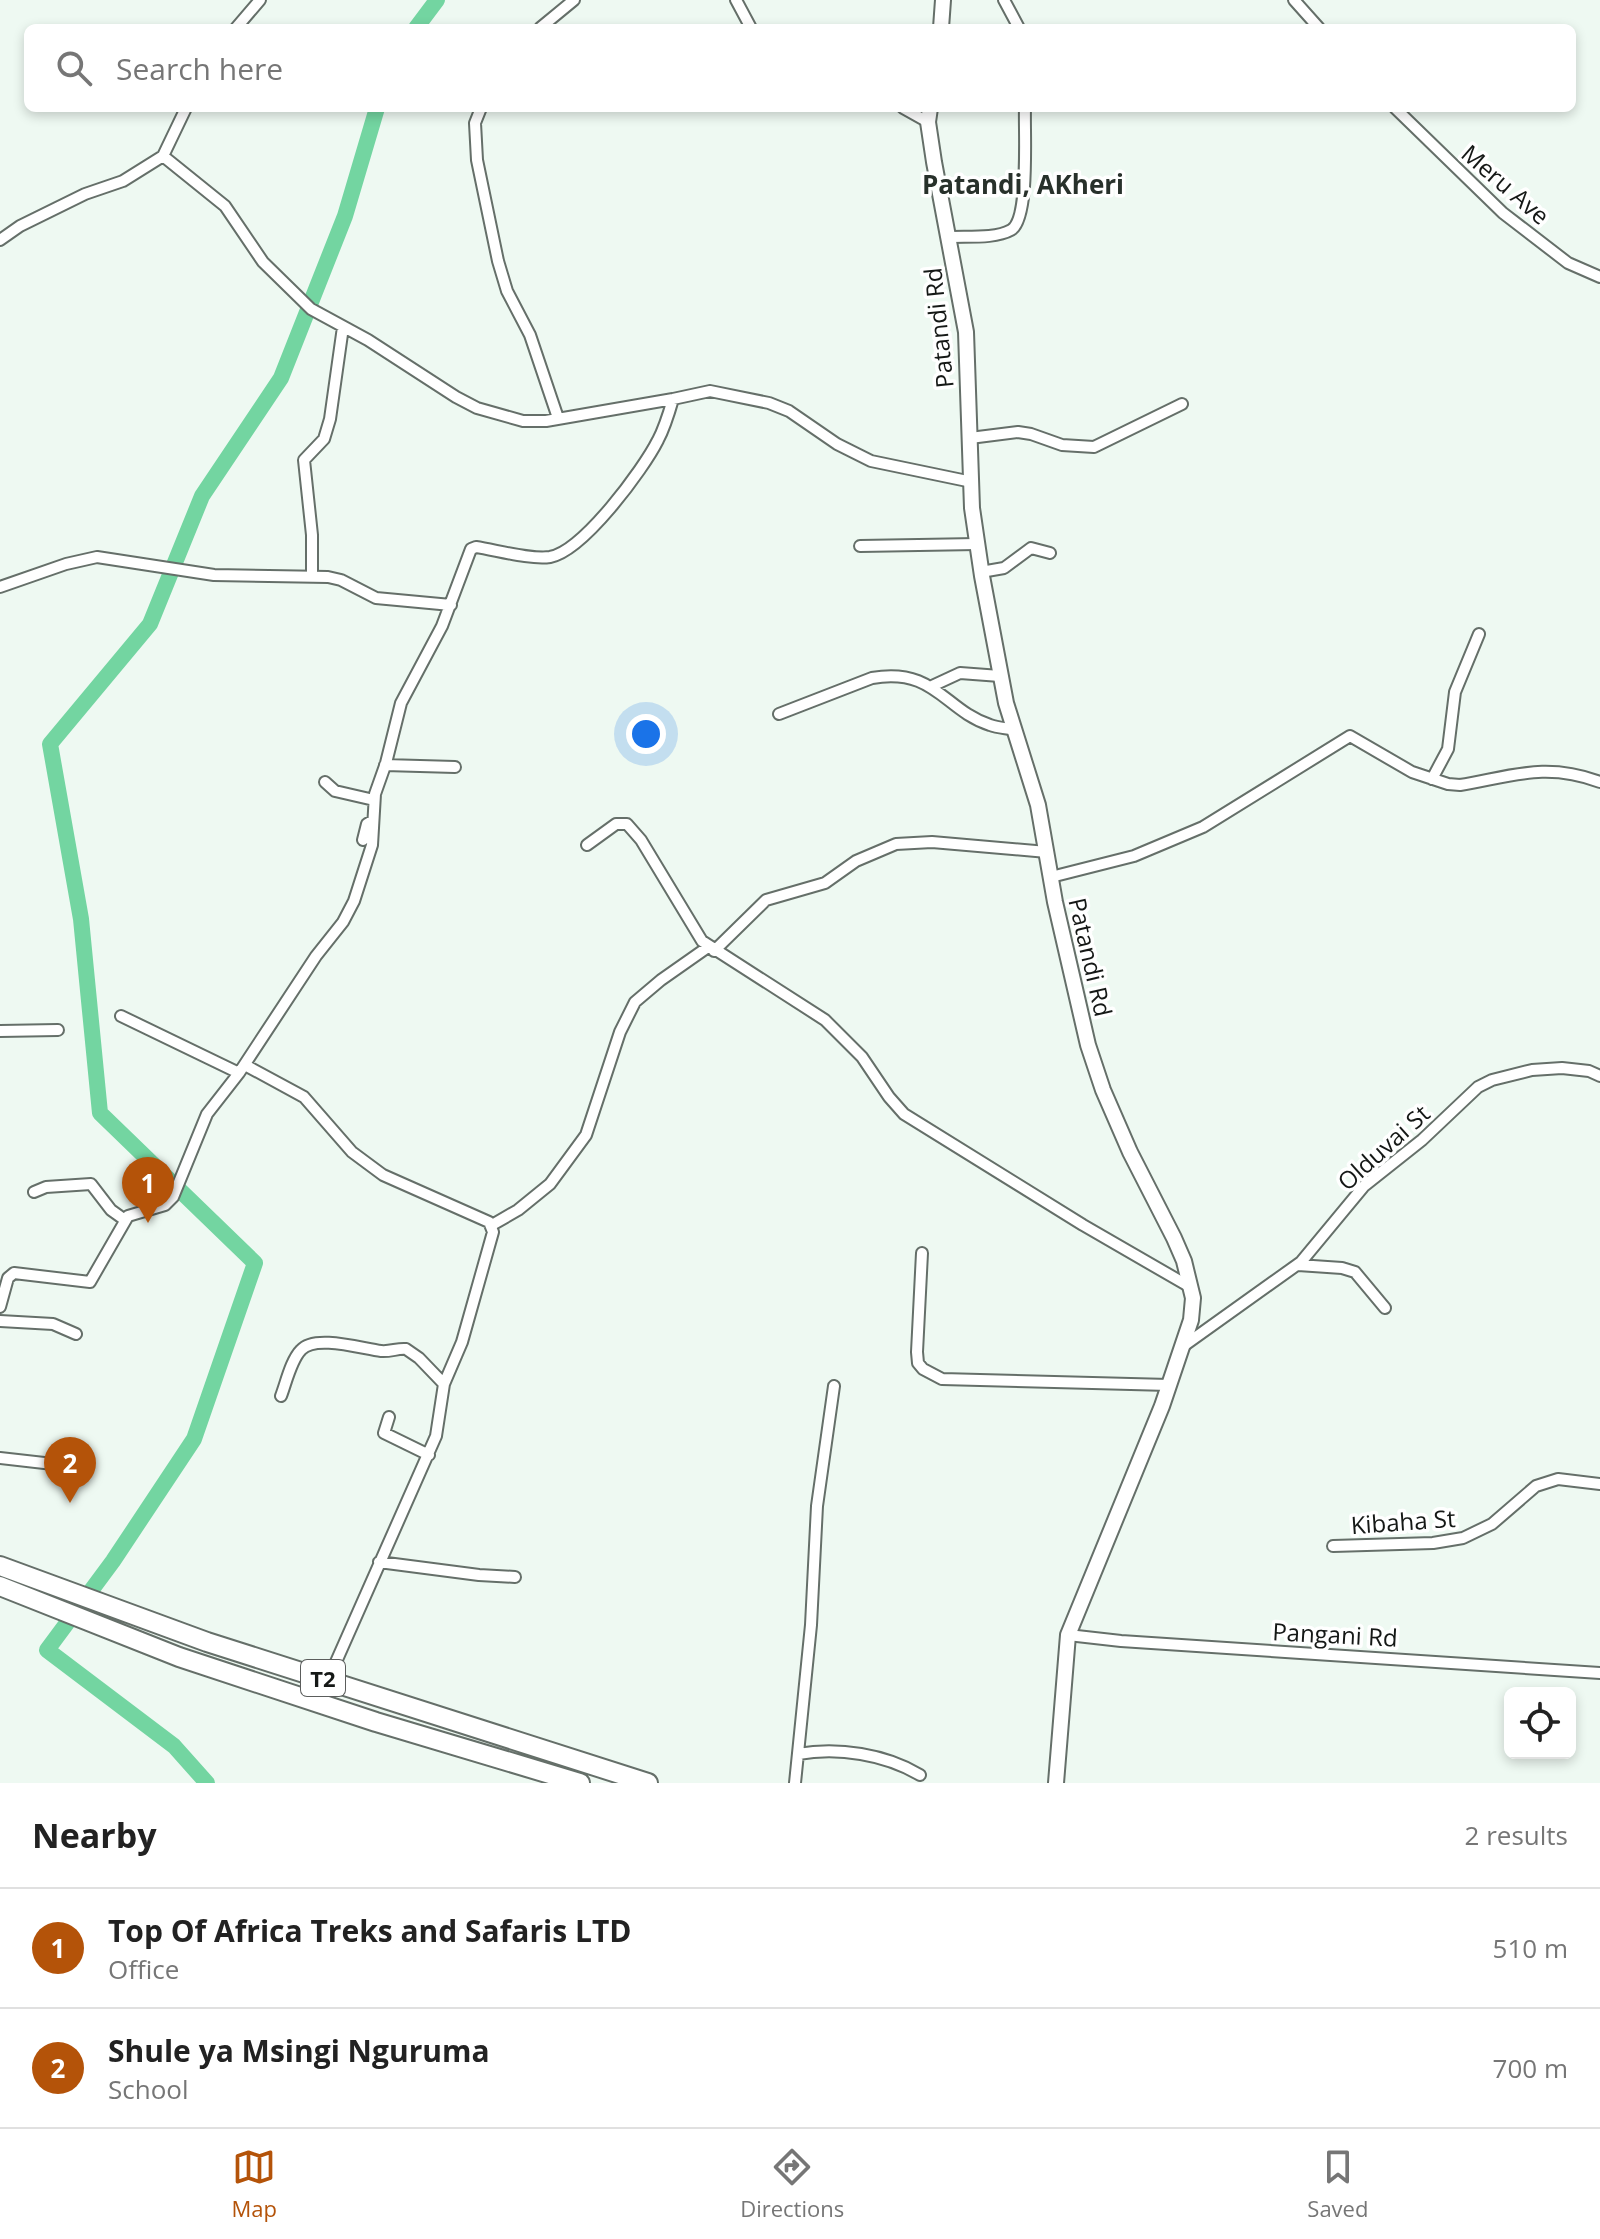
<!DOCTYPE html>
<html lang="en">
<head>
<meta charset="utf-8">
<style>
	body { margin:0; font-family:"Open Sans",sans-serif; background:#f6f6f6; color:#222 }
	.controls { position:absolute; right:24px; bottom:24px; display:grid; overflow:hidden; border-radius:12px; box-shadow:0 4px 12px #0003 }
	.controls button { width:72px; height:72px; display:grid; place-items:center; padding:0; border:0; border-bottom:2px solid #e0e0e0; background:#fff; color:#222; font:40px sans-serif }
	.you { position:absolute; left:646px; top:734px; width:28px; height:28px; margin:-20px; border:6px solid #fff; border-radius:50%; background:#1a73e8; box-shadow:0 0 0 12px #1a73e833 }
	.badge { display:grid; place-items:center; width:52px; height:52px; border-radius:50%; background:#b45309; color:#fff; font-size:26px; font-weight:700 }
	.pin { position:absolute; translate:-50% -66px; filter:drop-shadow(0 2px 4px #0008) }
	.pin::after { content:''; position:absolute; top:42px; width:28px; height:24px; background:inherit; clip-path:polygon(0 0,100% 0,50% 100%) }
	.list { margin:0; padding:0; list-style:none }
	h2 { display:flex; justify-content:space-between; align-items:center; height:104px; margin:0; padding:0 32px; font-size:34px }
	h2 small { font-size:26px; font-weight:400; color:#767676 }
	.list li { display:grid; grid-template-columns:52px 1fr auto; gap:24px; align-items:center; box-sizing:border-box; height:120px; padding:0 32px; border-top:2px solid #e0e0e0 }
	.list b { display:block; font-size:30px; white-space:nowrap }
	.list p { margin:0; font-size:26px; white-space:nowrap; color:#767676 }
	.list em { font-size:26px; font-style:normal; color:#767676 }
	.icon { flex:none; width:44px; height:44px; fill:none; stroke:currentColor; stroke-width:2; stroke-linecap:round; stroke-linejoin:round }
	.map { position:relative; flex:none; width:1600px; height:1783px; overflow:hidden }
	.search { position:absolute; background:#fff; box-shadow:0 4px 12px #0003; left:24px; right:24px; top:24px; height:88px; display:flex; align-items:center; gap:20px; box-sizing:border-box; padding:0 28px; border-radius:12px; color:#767676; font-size:30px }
	.sheet { height:344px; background:#fff }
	nav { display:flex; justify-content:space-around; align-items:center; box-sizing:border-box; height:112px; border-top:2px solid #e0e0e0; background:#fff; font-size:22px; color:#767676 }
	nav a { display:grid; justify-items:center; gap:4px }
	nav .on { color:#b45309 }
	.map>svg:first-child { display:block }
</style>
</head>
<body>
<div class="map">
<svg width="1600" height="1783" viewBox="0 0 1600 1783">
	<rect width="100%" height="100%" fill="#eef9f2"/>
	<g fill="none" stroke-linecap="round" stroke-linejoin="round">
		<path stroke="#73d5a1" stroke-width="16" d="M416,28L437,0
			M207,1783L174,1746L47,1650L113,1561L194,1439L255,1263L100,1113L81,919L50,744L150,624L202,496L281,378L345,216L377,108"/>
		<defs>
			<path id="street" d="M736,0L751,28
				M1004,0L1019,28
				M1294,0L1319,28
				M236,28L260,0
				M540,28L574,0
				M481,108L475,123L477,160L498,261L507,291L530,335L558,418
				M903,108L928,122
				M1395,108L1503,213L1568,263L1600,277
				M163,156L225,206L263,262L311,309L368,340L456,397L477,408L523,421H546L673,399L710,391L769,403L789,411L837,444L871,461L972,482
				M949,237C967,236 995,239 1011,230C1030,219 1024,131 1025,108
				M0,240L20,226L85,194L123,181L163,156L186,108
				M970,438L1018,432L1031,434L1062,445L1094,447L1182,404
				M860,546L977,544
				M981,572L1004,568L1031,548L1050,553
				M312,576V535L304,460L324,439L330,419L343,327
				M0,587L66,564L97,557L214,575L328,577L341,580L376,598L451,605
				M932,686L960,673L1000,676
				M779,714L872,678C935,667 944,710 990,725C998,728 1006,728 1015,730
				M385,765L455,767
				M1432,779L1448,749L1455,692L1479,634
				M325,782L335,791L374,800
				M363,840L367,824L372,821
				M587,845L616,824H627L641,840L702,941L825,1020L862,1057L889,1097L904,1114L1083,1225L1192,1288
				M1051,877L1134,856L1203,827L1350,736L1412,772L1448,784L1460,785C1513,776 1546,762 1600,782
				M714,951L766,900L825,883L856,861L896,844L932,842L1047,852
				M121,1016L239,1073
				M0,1031L58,1030
				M245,1065L304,1097L352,1152L383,1175L489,1222L493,1232L462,1342L444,1384L436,1436L328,1680
				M34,1192L46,1187L91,1184L111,1210L125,1220
				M492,1225L518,1210L550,1184L586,1135L620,1032L635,1002L661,980L708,947
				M922,1253L917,1352L918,1363L923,1369L942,1379L1169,1385
				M1298,1265L1342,1268L1355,1272L1385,1308
				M0,1307L8,1278L14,1273L90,1282L128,1216L165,1205L173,1197L207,1114L239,1073L316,956L343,922L354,901L372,845L375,794L386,763L401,703L442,626L471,549L476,547C496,550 531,560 550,557C583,551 643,470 658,440C665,427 669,413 673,399
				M0,1321L53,1324L76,1334
				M1182,1347L1301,1262L1364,1186L1422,1140L1478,1087L1492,1080L1532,1070L1562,1068L1589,1071L1600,1076
				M281,1396C286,1383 291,1360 301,1350C315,1334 363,1349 381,1351C390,1352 398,1348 406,1349L419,1358L444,1384
				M389,1417L384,1433L429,1455
				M0,1458L53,1464
				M1333,1546L1433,1543L1463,1538L1492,1524L1536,1486L1558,1479L1600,1484
				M379,1562L479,1575L515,1577
				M1068,1635L1121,1641L1600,1673
				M798,1754C838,1747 885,1754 920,1775
				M795,1783L811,1625L817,1506L834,1386"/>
			<path id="secondary" d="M941,28L943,0
				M930,108L928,122L934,162L966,332L972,508L982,576L1006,703L1038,805L1055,902L1088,1045L1103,1090L1130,1152L1174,1238L1184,1261L1193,1298L1191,1320L1162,1406L1068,1635L1056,1783"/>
			<path id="highway" d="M0,1566L207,1642L648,1783
				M0,1586L179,1657L376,1722L580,1783"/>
		</defs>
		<use href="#street" stroke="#656f69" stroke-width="14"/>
		<use href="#secondary" stroke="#656f69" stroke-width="18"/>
		<use href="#highway" stroke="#656f69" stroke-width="22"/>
		<use href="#street" stroke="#fff" stroke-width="10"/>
		<use href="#secondary" stroke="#fff" stroke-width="14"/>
		<use href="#highway" stroke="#fff" stroke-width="18"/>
	</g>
	<g text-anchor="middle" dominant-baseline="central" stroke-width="7" stroke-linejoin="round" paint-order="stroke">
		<rect fill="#fff" stroke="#5b5d5c" stroke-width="2" x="301" y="1660" width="44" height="36" rx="6"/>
		<g font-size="22" font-weight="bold" fill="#151816">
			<text x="323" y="1678">T2</text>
		</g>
		<g font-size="24" fill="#151816" stroke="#fff">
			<text transform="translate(1506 184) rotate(41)">Meru Ave</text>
			<text transform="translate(938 328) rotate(-96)">Patandi Rd</text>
			<text transform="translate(1091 957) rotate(77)">Patandi Rd</text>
			<text transform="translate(1383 1147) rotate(-42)">Olduvai St</text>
			<text transform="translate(1403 1521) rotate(-4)">Kibaha St</text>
			<text transform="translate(1335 1634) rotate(3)">Pangani Rd</text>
		</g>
		<g font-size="26" font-weight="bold" fill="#28312b" stroke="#fff">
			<text x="1023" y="184">Patandi, AKheri</text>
		</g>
	</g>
</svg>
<div class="controls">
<button><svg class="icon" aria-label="locate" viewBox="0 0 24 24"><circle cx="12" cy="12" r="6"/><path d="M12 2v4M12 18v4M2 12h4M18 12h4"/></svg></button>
</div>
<div class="you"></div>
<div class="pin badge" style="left:148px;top:1223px">1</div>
<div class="pin badge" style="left:70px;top:1503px">2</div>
<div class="search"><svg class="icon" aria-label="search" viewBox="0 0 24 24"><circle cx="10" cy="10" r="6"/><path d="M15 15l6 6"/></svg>Search here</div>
</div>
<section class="sheet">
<h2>Nearby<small>2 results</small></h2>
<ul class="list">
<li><span class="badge">1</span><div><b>Top Of Africa Treks and Safaris LTD</b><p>Office</p></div><em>510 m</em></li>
<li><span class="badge">2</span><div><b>Shule ya Msingi Nguruma</b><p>School</p></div><em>700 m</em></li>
</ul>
</section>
<nav>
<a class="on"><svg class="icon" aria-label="map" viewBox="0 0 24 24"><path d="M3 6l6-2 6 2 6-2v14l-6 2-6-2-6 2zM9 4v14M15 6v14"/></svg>Map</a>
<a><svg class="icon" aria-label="directions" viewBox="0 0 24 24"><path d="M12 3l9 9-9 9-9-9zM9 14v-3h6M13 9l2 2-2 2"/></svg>Directions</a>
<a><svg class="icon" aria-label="saved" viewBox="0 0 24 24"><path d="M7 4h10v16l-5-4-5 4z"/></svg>Saved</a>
</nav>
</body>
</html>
